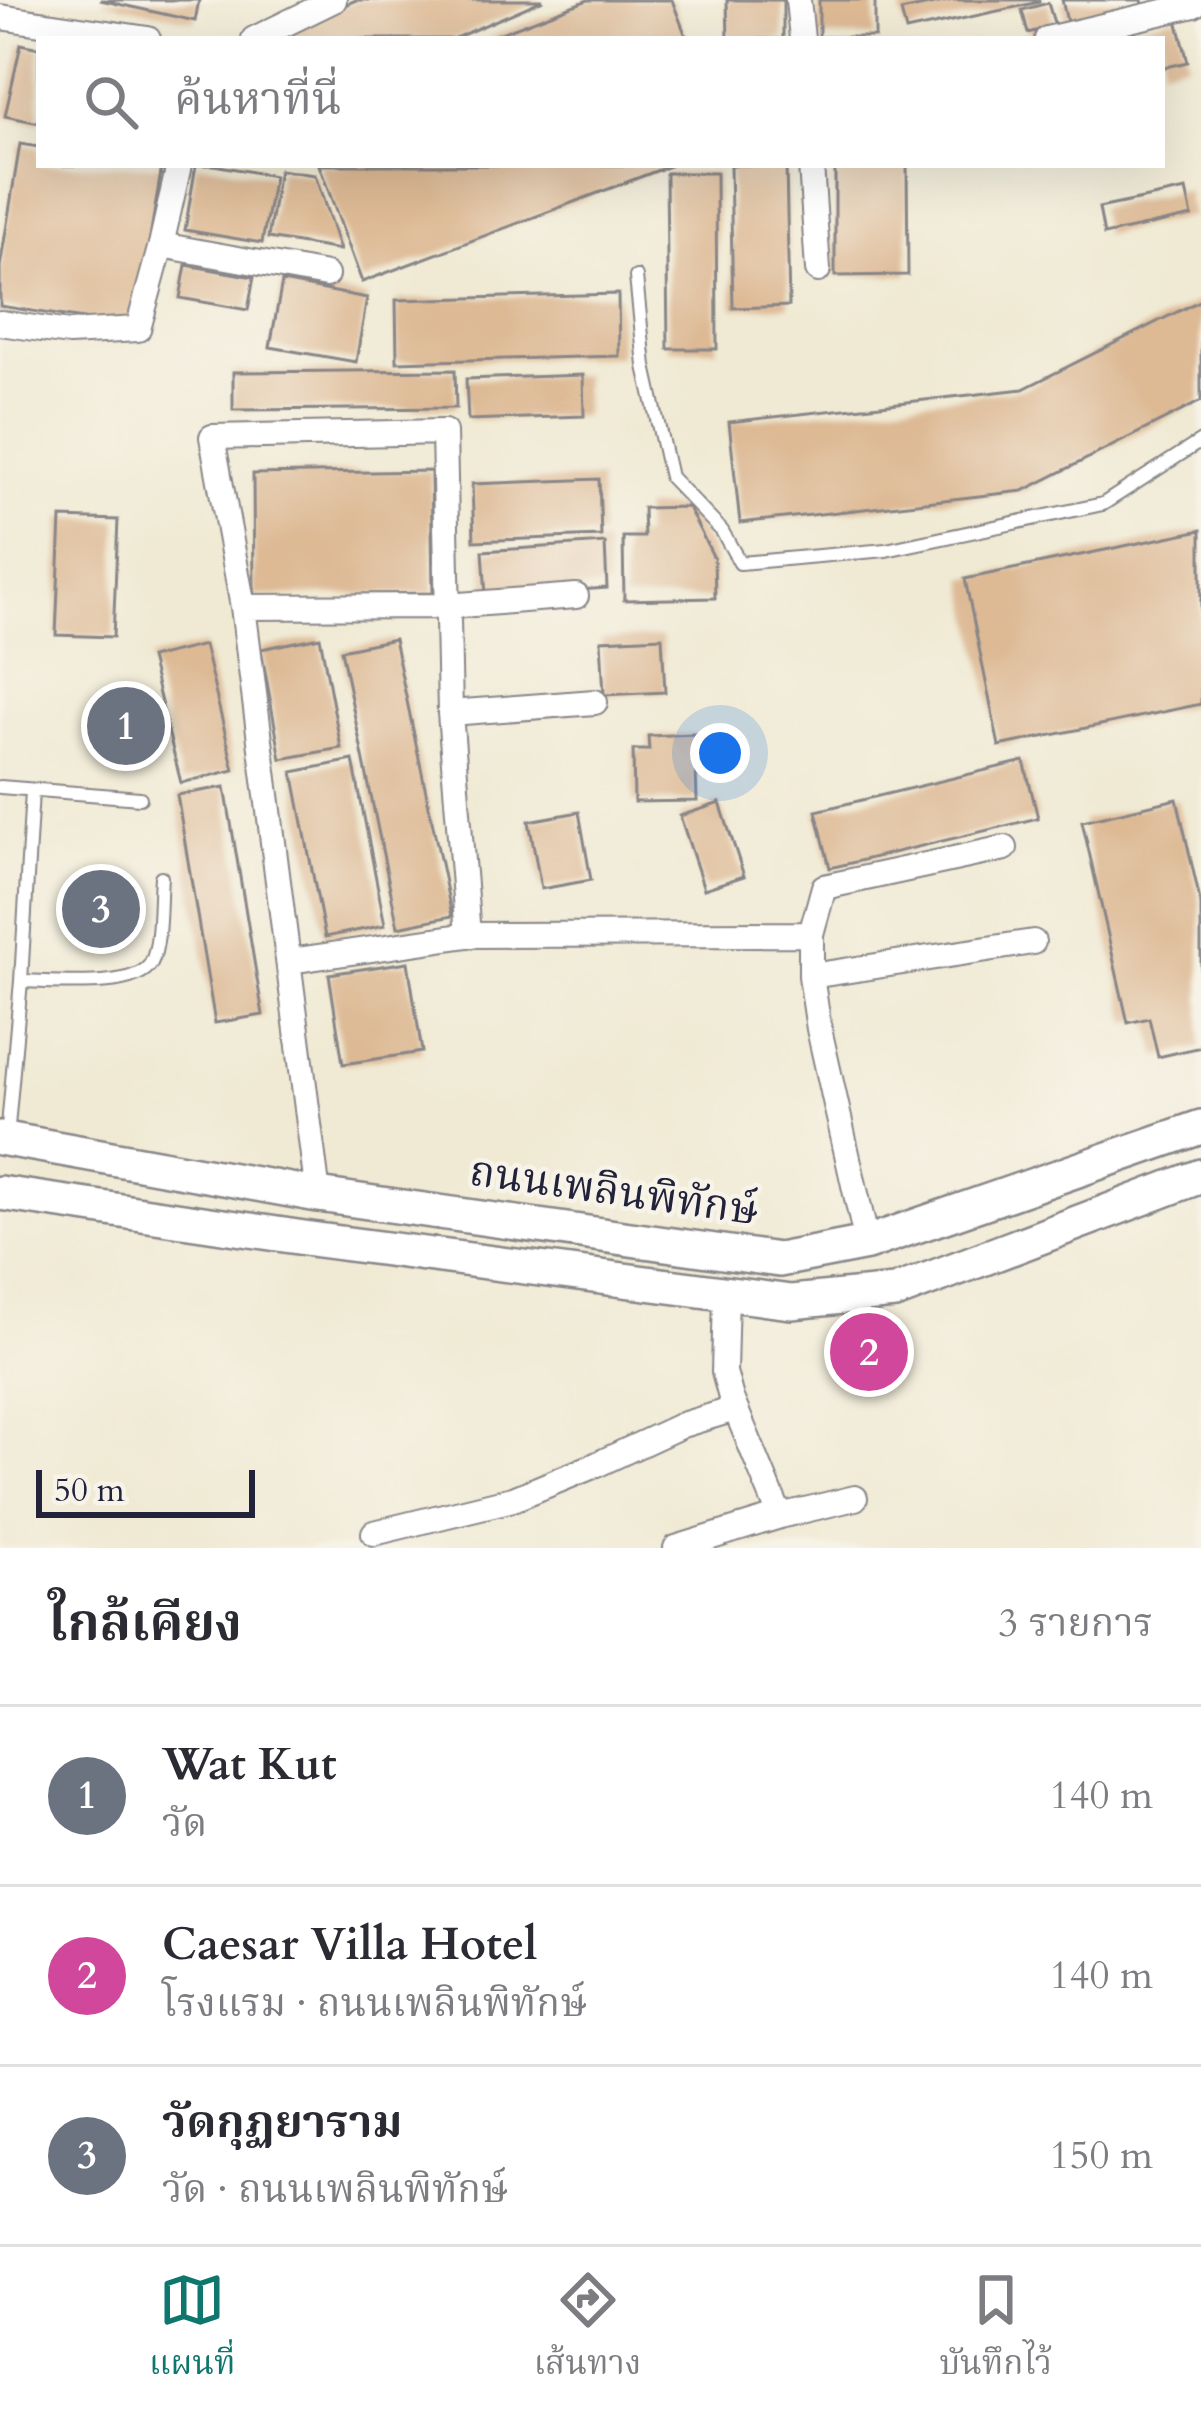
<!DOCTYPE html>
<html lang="th">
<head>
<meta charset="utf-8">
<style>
	body { margin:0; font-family:Cardo,"Noto Serif Thai",serif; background:#f7f7f7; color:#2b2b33 }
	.scale { position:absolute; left:36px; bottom:30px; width:219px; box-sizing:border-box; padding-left:12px; border:6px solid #22223b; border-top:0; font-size:33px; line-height:42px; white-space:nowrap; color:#22223b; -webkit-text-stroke:9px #f7f3e8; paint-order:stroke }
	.you { position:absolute; left:720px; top:753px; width:42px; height:42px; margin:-30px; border:9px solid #fff; border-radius:50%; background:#1a73e8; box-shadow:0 0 0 18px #1a73e833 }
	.badge { display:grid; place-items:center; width:78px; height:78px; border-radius:50%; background:#0f766e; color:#fff; font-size:39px; font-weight:700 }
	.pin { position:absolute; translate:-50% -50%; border:6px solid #fff; box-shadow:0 3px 12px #0006 }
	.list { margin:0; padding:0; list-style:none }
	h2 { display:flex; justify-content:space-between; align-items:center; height:156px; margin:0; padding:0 48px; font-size:51px }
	h2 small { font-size:39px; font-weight:400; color:#7c7c81 }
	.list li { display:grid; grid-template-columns:78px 1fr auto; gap:36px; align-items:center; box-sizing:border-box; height:180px; padding:0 48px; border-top:3px solid #e1e1e2 }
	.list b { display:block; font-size:45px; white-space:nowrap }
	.list p { margin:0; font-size:39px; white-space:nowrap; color:#7c7c81 }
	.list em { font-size:39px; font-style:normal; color:#7c7c81 }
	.icon { flex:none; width:66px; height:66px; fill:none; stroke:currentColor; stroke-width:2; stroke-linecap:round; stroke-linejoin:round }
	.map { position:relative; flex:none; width:1201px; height:1548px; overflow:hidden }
	.search { position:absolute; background:#fff; box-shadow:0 12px 48px #0002; left:36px; right:36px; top:36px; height:132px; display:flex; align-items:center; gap:30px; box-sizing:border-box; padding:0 42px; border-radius:0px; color:#7c7c81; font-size:45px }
	.sheet { height:696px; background:#fff }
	nav { display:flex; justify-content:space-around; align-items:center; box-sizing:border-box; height:168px; border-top:3px solid #e1e1e2; background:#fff; font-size:33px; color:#7c7c81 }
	nav a { display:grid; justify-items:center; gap:6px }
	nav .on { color:#0f766e }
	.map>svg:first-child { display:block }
</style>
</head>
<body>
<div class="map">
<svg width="1201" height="1548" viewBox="0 0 1201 1548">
	<rect width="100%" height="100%" fill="#f7f3e8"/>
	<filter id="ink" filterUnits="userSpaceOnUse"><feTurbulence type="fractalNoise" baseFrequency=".00833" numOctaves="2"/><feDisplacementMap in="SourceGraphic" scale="24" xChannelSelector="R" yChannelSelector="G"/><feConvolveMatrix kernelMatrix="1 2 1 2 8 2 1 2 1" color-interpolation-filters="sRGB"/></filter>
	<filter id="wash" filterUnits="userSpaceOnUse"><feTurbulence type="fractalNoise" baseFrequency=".004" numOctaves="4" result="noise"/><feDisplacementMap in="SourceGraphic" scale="48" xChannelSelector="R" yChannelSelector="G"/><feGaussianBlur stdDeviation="2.7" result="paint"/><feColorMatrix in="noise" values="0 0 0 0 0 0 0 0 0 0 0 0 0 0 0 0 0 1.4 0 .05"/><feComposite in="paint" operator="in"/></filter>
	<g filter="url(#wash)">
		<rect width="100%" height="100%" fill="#f0ead4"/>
		<g id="blocks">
			<path fill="#ddb994" d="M100,0H199L195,21Z
				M356,0H543L453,39H266Z
				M588,0H672L687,39H485Z
				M727,0H783V39H728Z
				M819,0H875V37H819Z
				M952,0H1039V2L906,31L901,11Z
				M1062,0H1142L1144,9L1068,26Z
				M1048,3L1055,26L1028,33L1022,10Z
				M1176,16L1188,62L1162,68V39H1089Z
				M21,44L39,48V123L5,116Z
				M20,144L39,147V165L162,166L135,327L0,306V267Z
				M196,165H214L274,176L262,243L185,230Z
				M319,165H672L362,282Z
				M730,165H786L789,306L733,308Z
				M835,165H907L908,275L835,276Z
				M279,170L315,175L340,250L268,238Z
				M666,173H716L717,349H668Z
				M1186,190L1192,216L1104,235L1099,208Z
				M186,265L254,277L248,310L180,298Z
				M282,282L367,298L356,362L270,347Z
				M618,294L619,356L397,362L396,300Z
				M1201,300V401L1023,491L740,523L729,422L1023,389Z
				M455,370L456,408L233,410V372Z
				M583,375L584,416L468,420L466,379Z
				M431,471L433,593L254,596L253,474Z
				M599,479L601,536L474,541L472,484Z
				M688,507L714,558L715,598L624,600L623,537H644L643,508Z
				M61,518L118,520L113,637L56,635Z
				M1201,530V704L999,746L965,579Z
				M605,543L607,588L486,596L483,551Z
				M320,637L341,748L281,759L261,649Z
				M662,637L665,692L604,695L601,640Z
				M394,639L452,916L398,927L341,650Z
				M204,645L234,770L181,783L150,658Z
				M695,734L697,801L634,802L633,750H649L648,736Z
				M353,760L385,925L325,937L293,772Z
				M1024,761L1038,818L830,868L816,811Z
				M225,787L263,1015L215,1023L177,795Z
				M1177,799L1201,905V1047L1158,1057L1149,1018L1128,1023L1082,821Z
				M720,803L744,876L704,889L680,816Z
				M579,812L591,880L541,889L529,821Z
				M408,962L422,1052L343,1064L329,974Z"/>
		</g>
	</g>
	<g filter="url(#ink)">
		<use href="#blocks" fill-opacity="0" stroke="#898688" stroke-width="3"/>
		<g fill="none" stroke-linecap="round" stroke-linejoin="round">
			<defs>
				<path id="lane" d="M636,277L645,366L670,477L722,531L740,563L886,550L1103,504L1201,441
					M0,787L140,798
					M21,981C50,981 135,991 151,963C161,944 159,900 161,877
					M7,1138L21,981L32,791"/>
				<path id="street" d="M798,0L802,39
					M0,17L148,39
					M254,39L334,0
					M1047,39L1194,5
					M811,165L818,270
					M161,245L326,275
					M0,323L69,333L138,329L161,245L179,165
					M243,607L447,606L576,596
					M450,713L595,702
					M290,961L468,935L811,934
					M811,976L1033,942
					M318,1195L243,607L212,437L444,432L450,713L468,935
					M867,1243L819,1029L811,976V934L824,887L1005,848
					M780,1516L855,1498
					M374,1533L513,1499L598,1464L682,1425L735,1409
					M676,1548L780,1516L731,1398L724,1372L726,1294"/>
				<path id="secondary" d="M0,1138L318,1195L779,1260L867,1243L1201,1127
					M0,1193L318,1240L791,1302L895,1292L1201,1176"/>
			</defs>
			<use href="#lane" stroke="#898688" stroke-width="16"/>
			<use href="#street" stroke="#898688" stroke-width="28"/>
			<use href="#secondary" stroke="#898688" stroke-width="38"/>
			<use href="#lane" stroke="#fff" stroke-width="12"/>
			<use href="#street" stroke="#fff" stroke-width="24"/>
			<use href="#secondary" stroke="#fff" stroke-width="33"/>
		</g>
	</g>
	<g text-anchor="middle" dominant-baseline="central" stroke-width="9" stroke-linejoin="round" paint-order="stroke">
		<g font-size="42" fill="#22223b" stroke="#f7f3e8">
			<text transform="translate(614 1191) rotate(8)">ถนนเพลินพิทักษ์</text>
		</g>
	</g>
</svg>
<div class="scale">50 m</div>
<div class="you"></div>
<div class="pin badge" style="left:126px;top:726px;background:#6b7280">1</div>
<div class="pin badge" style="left:869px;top:1352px;background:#d1479c">2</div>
<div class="pin badge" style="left:101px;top:909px;background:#6b7280">3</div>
<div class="search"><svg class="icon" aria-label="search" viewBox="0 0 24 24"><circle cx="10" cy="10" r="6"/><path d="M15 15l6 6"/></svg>ค้นหาที่นี่</div>
</div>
<section class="sheet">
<h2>ใกล้เคียง<small>3 รายการ</small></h2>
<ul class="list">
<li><span class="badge" style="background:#6b7280">1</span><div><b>Wat Kut</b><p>วัด</p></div><em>140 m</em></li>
<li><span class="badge" style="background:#d1479c">2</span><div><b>Caesar Villa Hotel</b><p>โรงแรม · ถนนเพลินพิทักษ์</p></div><em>140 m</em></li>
<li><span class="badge" style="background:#6b7280">3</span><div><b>วัดกุฏยาราม</b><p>วัด · ถนนเพลินพิทักษ์</p></div><em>150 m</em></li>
</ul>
</section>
<nav>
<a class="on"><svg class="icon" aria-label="map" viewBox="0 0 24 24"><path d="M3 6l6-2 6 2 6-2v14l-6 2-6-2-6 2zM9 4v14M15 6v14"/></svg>แผนที่</a>
<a><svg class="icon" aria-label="directions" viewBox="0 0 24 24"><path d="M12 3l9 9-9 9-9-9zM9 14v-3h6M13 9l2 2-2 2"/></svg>เส้นทาง</a>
<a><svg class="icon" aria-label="saved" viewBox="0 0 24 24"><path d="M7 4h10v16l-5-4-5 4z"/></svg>บันทึกไว้</a>
</nav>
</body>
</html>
